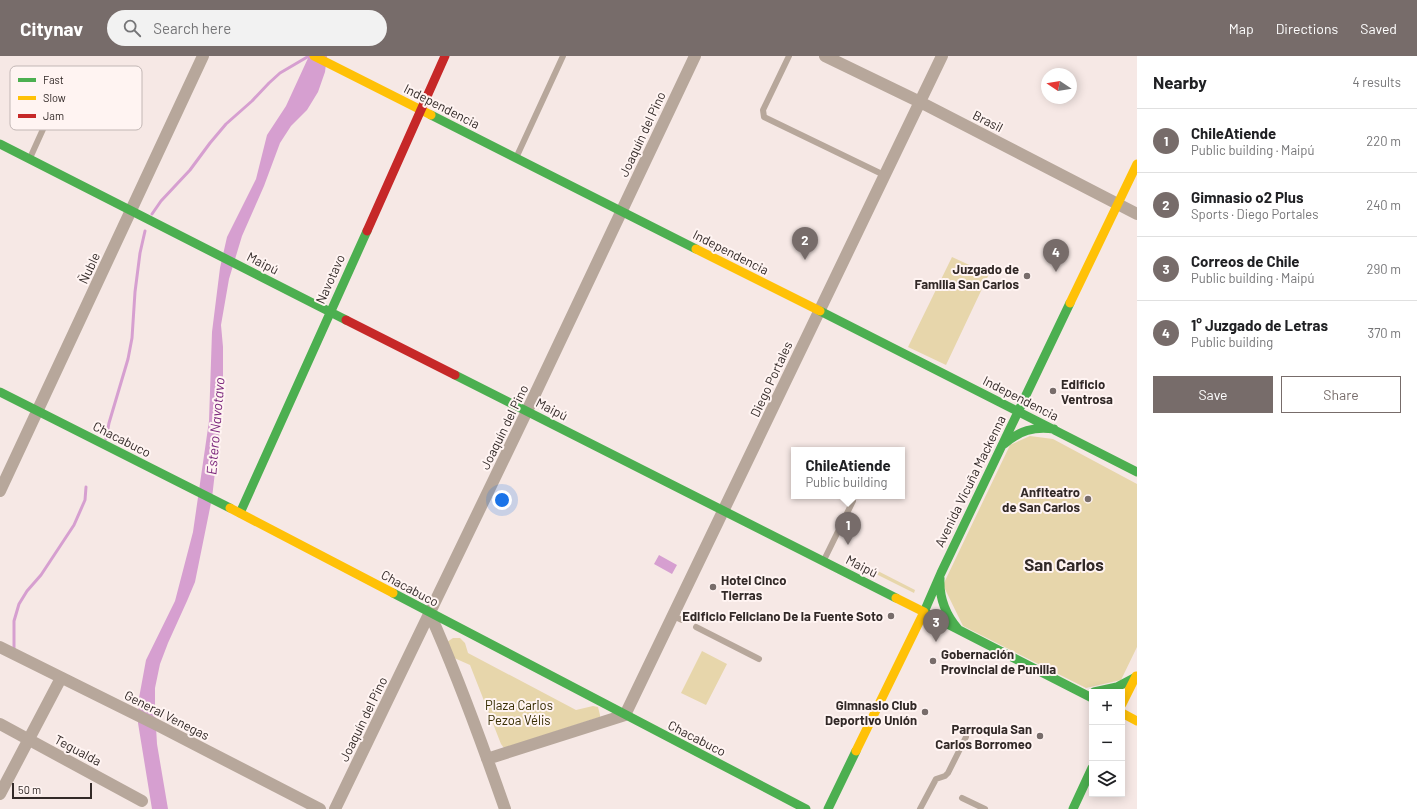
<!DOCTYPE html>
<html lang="en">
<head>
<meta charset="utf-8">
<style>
	body { margin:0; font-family:Barlow,sans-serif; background:#f2f2f2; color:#202124 }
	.controls { position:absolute; right:12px; bottom:12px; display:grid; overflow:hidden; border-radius:0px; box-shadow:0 2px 10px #0003 }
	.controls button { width:36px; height:36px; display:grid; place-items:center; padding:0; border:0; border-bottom:1px solid #e0e0e0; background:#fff; color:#202124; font:20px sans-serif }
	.compass { position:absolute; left:1041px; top:12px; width:36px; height:36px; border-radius:50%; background:#fff; box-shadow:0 2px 10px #0003; rotate:282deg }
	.scale { position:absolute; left:12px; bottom:10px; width:80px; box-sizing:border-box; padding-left:4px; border:2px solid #322927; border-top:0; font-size:11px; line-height:14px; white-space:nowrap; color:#322927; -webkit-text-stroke:3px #fff4f2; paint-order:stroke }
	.you { position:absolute; left:502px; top:444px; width:14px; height:14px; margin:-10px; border:3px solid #fff; border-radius:50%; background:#1a73e8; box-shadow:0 0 0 6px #1a73e833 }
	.badge { display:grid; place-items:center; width:26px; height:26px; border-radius:50%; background:#776c6a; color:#fff; font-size:13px; font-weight:700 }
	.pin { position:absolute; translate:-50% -33px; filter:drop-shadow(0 1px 2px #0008) }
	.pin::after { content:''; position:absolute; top:21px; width:14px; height:12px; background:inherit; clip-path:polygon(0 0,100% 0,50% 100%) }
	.popup { position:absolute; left:791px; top:391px; width:114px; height:52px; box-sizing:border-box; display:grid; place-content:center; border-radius:0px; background:#fff; filter:drop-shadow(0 1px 3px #0005); font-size:13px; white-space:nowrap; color:#757577 }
	.popup b { font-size:15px; color:#202124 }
	.popup::after { content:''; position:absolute; left:50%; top:100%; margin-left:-8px; border:8px solid transparent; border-top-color:#fff }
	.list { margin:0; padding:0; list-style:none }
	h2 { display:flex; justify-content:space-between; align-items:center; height:52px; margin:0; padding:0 16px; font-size:17px }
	h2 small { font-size:13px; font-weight:400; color:#757577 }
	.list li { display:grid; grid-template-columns:26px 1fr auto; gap:12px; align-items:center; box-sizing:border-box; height:64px; padding:0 16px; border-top:1px solid #e0e0e0 }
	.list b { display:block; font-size:15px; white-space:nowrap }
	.list p { margin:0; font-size:13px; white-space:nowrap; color:#757577 }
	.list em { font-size:13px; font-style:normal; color:#757577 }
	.actions { display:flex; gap:8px; padding:12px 16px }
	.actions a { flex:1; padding:9px 0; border:1px solid #776c6a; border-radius:0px; text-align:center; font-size:14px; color:#776c6a }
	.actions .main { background:#776c6a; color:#fff }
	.icon { flex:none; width:22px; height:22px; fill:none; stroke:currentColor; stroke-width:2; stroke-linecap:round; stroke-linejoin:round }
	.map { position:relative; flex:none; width:1137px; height:753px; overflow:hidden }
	header { display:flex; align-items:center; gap:24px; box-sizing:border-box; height:56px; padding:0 20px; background:#776c6a; color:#fff }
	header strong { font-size:19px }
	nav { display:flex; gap:22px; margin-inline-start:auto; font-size:14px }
	.search { width:280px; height:36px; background:#f2f2f2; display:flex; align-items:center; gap:10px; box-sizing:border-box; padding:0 14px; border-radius:22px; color:#757577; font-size:15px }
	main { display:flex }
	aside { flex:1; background:#fff }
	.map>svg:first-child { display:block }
</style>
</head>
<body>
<header>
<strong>Citynav</strong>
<div class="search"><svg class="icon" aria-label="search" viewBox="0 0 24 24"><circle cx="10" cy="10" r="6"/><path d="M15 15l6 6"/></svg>Search here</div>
<nav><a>Map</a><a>Directions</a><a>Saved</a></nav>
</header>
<main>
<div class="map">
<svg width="1137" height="753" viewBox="0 0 1137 753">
	<rect width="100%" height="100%" fill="#f6e8e5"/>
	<path fill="#e7d6ab" d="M952,201L989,218L946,309L908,291Z
		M1030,380L1053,383L1137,428V591L1121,624L1086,632L963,570L943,529L1010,389Z
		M872,512L915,534L914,537L870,515Z
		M453,582H460L465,587L468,597L576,654L593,650L598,651L600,659V661L504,692L501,688L470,609L452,601L447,586Z
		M702,595L727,608L706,649L681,637Z"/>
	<path fill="#d69fd0" d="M309,0H327L325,16L318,36L307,54L291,70L280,87L264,130L242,180L229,223L221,269L223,291V346L212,442L195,526L187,545L168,587L160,608L155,632V654L157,688L168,753H152L138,667L139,642L146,604L175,545L193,476L209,365L212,276L220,212L227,181L256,123L267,79L286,50Z
		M659,499L677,509L672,518L654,508Z"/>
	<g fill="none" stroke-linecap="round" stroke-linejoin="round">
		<path stroke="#d69fd0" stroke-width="3" d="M152,158L161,145L190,114L210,87L226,68L252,45L269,27L280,17L309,0
			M106,383L109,367L128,303L132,282L135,236L140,197L145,175
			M14,593V565L19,548L27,535L41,519L74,469L85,444L86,431"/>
		<path stroke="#b7a79b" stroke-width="6" d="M789,0L763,54L764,61L884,119
			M30,102L63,29
			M516,102L563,0
			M824,504L853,445
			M673,560L682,564
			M696,571L759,603
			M962,742L985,753
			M920,753L936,723L945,720L948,717L966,681"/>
		<path stroke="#b7a79b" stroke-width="12" d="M825,0L920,46L1137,158
			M0,435L203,0
			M430,558C458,621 482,687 505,753
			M0,591L157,669L320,753
			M0,668L142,745
			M487,703L625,659C732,440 835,219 942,0
			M0,738L61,622
			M335,753L527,355L695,0"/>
		<path stroke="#4caf50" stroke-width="9" d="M431,59L696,193
			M0,88L346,264
			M1070,247L941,517L924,556L1092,642
			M820,255L1137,416
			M455,319L896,542
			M0,336L230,452
			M1004,388C1019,375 1034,370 1054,373
			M240,457L367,175
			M940,522C939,542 945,558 958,573
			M393,537L806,753
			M1094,636L1117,631L1134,622
			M828,753L856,695
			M1073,753L1092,712"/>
		<path stroke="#ffc107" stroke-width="9" d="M314,0L431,59
			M696,193L820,255
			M1070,247L1137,108
			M230,452L393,537
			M1122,648L1136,620
			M1122,657L1137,665
			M856,695L924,556L896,542"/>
		<path stroke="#c62828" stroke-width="9" d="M367,175L445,0
			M346,264L455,319"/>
	</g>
	<g fill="#776c6a" stroke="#fff4f2" stroke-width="1.5">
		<circle cx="1027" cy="220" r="4"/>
		<circle cx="1053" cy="335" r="4"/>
		<circle cx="1088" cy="443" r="4"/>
		<circle cx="713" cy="531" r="4"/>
		<circle cx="891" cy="560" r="4"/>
		<circle cx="933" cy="605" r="4"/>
		<circle cx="925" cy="656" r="4"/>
		<circle cx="1040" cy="680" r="4"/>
	</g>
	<g text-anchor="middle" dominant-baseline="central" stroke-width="4" stroke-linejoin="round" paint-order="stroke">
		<g font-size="13" fill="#322927" stroke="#fff4f2">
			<text transform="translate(442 50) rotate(27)">Independencia</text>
			<text transform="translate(988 65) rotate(27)">Brasil</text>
			<text transform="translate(642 78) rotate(-65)">Joaquín del Pino</text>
			<text transform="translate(731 196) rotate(27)">Independencia</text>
			<text transform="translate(263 207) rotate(27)">Maipú</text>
			<text transform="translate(89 212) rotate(-65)">Ñuble</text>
			<text transform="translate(330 223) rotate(-66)">Navotavo</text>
			<text transform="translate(771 323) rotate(-65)">Diego Portales</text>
			<text transform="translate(1021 342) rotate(27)">Independencia</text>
			<text transform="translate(552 353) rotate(27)">Maipú</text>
			<text transform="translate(504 371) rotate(-64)">Joaquín del Pino</text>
			<text transform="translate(122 383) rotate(27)">Chacabuco</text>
			<text transform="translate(970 425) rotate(-64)">Avenida Vicuña Mackenna</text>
			<text transform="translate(862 510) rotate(27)">Maipú</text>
			<text transform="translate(410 532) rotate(28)">Chacabuco</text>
			<text transform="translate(167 659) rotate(27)">General Venegas</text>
			<text transform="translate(363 663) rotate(-64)">Joaquín del Pino</text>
			<text transform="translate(697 682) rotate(27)">Chacabuco</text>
			<text transform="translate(78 694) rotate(28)">Tegualda</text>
		</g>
		<g font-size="13" font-weight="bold" fill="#322927" stroke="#fff4f2" text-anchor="end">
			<text x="1019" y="213">Juzgado de<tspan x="1019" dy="15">Familia San Carlos</tspan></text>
			<text x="1061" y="328" text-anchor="start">Edificio<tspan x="1061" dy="15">Ventrosa</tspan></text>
			<text x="1080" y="436">Anfiteatro<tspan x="1080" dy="15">de San Carlos</tspan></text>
			<text x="721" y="524" text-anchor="start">Hotel Cinco<tspan x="721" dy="15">Tierras</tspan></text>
			<text x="883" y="560">Edificio Feliciano De la Fuente Soto</text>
			<text x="941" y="598" text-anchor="start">Gobernación<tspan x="941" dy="15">Provincial de Punilla</tspan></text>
			<text x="917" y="649">Gimnasio Club<tspan x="917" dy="15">Deportivo Unión</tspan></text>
			<text x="1032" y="673">Parroquia San<tspan x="1032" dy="15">Carlos Borromeo</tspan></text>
		</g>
		<g font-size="13" fill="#362c00" stroke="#fff4f2">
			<text x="519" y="649">Plaza Carlos<tspan x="519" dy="15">Pezoa Vélis</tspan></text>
		</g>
		<g font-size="14" font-style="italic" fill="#7b267c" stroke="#fff4f2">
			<text transform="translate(215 370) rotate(-85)">Estero Navotavo</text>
		</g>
		<g font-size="17" font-weight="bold" fill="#322927" stroke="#fff4f2">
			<text x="1064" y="508">San Carlos</text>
		</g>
	</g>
	<rect x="10" y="10" width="132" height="64" rx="6" fill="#fff4f2" stroke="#c2b7b5" stroke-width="1"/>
	<rect x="18" y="22" width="18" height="4" fill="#4caf50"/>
	<rect x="18" y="40" width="18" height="4" fill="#ffc107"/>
	<rect x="18" y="58" width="18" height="4" fill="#c62828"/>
	<g font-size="11" fill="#322927">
		<text x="43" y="28">Fast</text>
		<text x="43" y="46">Slow</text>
		<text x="43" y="64">Jam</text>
	</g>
</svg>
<div class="controls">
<button>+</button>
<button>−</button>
<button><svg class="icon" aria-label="layers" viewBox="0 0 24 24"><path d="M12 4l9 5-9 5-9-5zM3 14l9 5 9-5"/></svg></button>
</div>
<svg class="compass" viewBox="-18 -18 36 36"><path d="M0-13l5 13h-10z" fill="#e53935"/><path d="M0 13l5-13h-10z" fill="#757577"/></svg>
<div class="scale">50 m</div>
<div class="you"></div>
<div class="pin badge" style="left:848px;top:489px">1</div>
<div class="popup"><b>ChileAtiende</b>Public building</div>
<div class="pin badge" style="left:805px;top:204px">2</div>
<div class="pin badge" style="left:936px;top:586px">3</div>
<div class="pin badge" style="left:1056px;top:216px">4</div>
</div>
<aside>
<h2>Nearby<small>4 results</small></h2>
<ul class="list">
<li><span class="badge">1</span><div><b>ChileAtiende</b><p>Public building · Maipú</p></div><em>220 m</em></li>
<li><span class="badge">2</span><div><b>Gimnasio o2 Plus</b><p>Sports · Diego Portales</p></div><em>240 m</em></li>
<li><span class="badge">3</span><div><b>Correos de Chile</b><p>Public building · Maipú</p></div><em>290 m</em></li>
<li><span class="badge">4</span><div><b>1° Juzgado de Letras</b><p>Public building</p></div><em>370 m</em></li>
</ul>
<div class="actions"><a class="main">Save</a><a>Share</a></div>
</aside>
</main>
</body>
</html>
